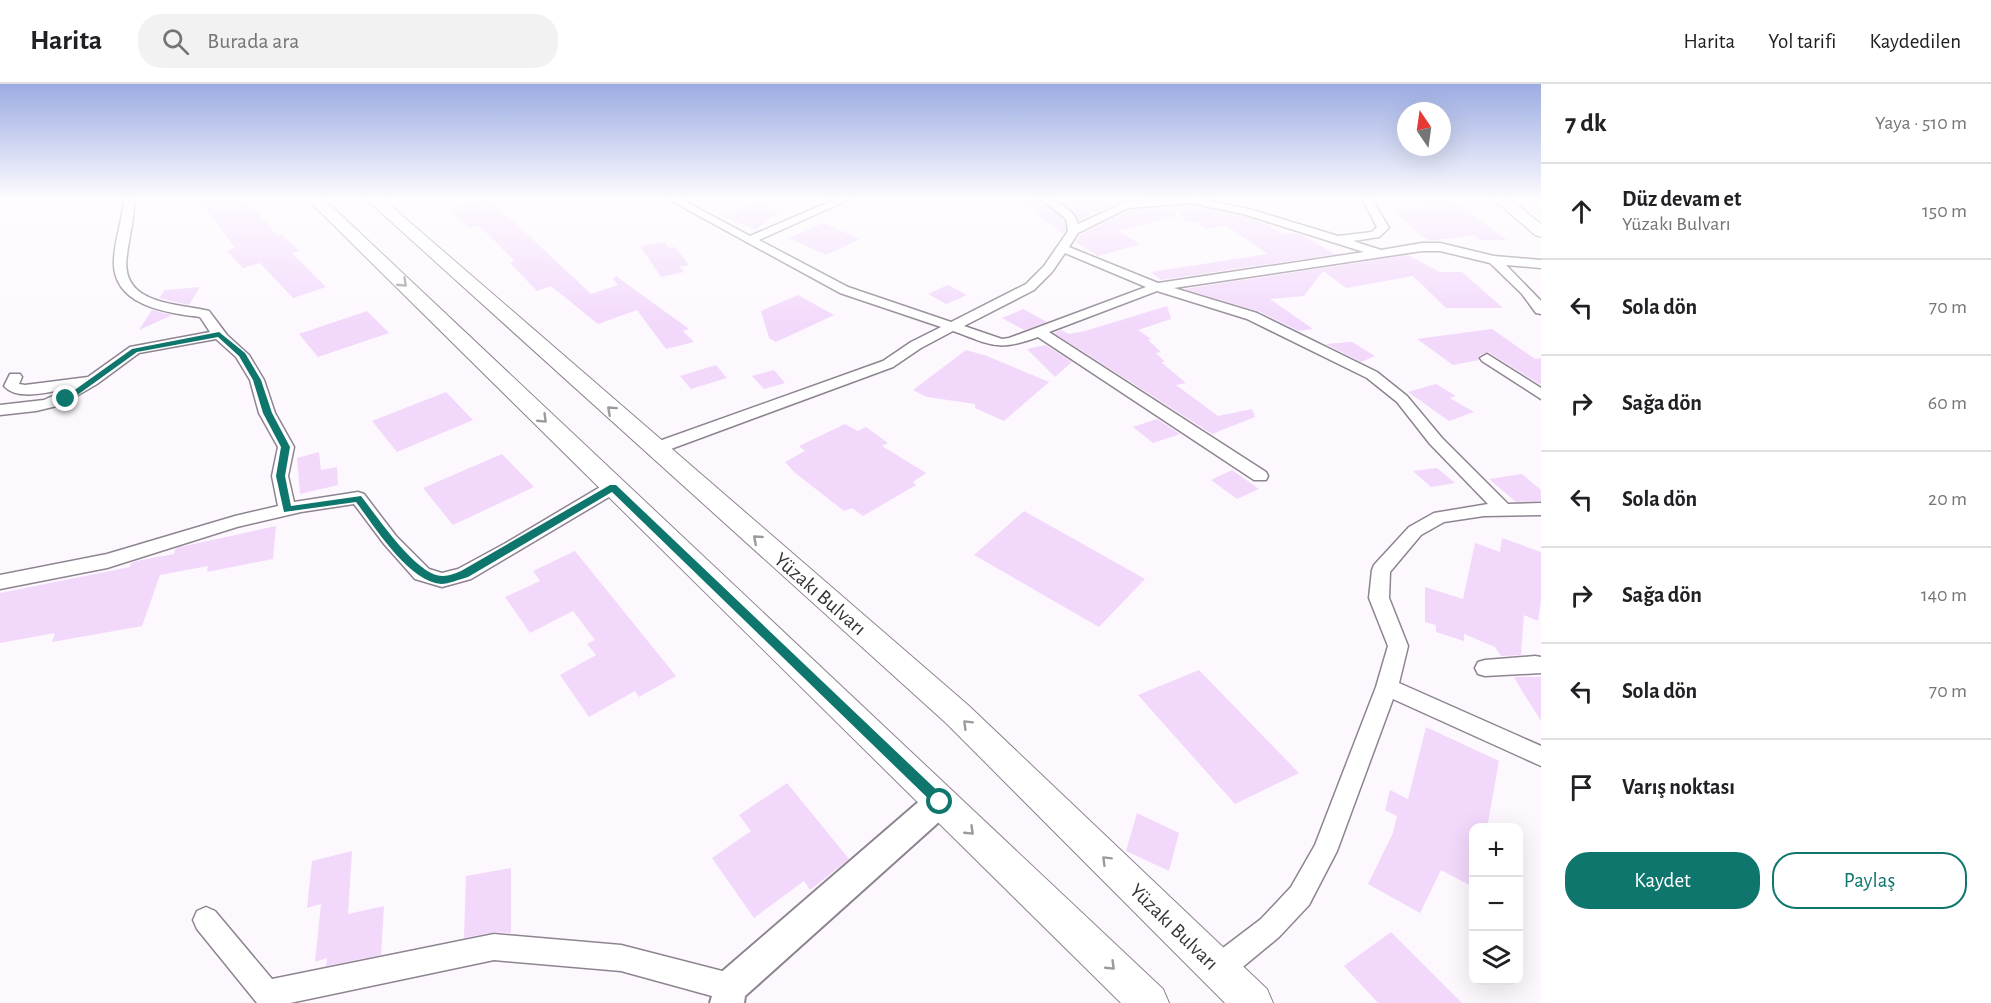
<!DOCTYPE html>
<html lang="tr">
<head>
<meta charset="utf-8">
<style>
	body { margin:0; font-family:"Alegreya Sans",sans-serif; background:#f2f2f2; color:#202124 }
	.controls { position:absolute; right:18px; bottom:18px; display:grid; overflow:hidden; border-radius:12px; box-shadow:0 6px 24px #0002 }
	.controls button { width:54px; height:54px; display:grid; place-items:center; padding:0; border:0; border-bottom:2px solid #e0e0e0; background:#fff; color:#202124; font:30px sans-serif }
	.compass { position:absolute; left:1397px; top:18px; width:54px; height:54px; border-radius:50%; background:#fff; box-shadow:0 6px 24px #0002; rotate:347deg }
	.stop { position:absolute; width:18px; height:18px; margin:-14px; border:4px solid #0f766e; border-radius:50%; background:#fff }
	.stop.end { background:#0f766e; border-color:#fff; box-shadow:0 2px 6px #0008 }
	.list { margin:0; padding:0; list-style:none }
	h2 { display:flex; justify-content:space-between; align-items:center; height:78px; margin:0; padding:0 24px; font-size:26px }
	h2 small { font-size:20px; font-weight:400; color:#757577 }
	.list li { display:grid; grid-template-columns:39px 1fr auto; gap:18px; align-items:center; box-sizing:border-box; height:96px; padding:0 24px; border-top:2px solid #e0e0e0 }
	.list b { display:block; font-size:22px; white-space:nowrap }
	.list p { margin:0; font-size:20px; white-space:nowrap; color:#757577 }
	.list em { font-size:20px; font-style:normal; color:#757577 }
	.actions { display:flex; gap:12px; padding:18px 24px }
	.actions a { flex:1; padding:14px 0; border:2px solid #0f766e; border-radius:24px; text-align:center; font-size:21px; color:#0f766e }
	.actions .main { background:#0f766e; color:#fff }
	.icon { flex:none; width:33px; height:33px; fill:none; stroke:currentColor; stroke-width:2; stroke-linecap:round; stroke-linejoin:round }
	.map { position:relative; flex:none; width:1541px; height:919px; overflow:hidden }
	header { display:flex; align-items:center; gap:36px; box-sizing:border-box; height:84px; padding:0 30px; background:#fff; border-bottom:2px solid #e0e0e0 }
	header strong { font-size:28px }
	nav { display:flex; gap:33px; margin-inline-start:auto; font-size:21px }
	.search { width:420px; height:54px; background:#f2f2f2; display:flex; align-items:center; gap:15px; box-sizing:border-box; padding:0 21px; border-radius:24px; color:#757577; font-size:22px }
	main { display:flex }
	aside { flex:1; background:#fff }
	.map>svg:first-child { display:block }
</style>
</head>
<body>
<header>
<strong>Harita</strong>
<div class="search"><svg class="icon" aria-label="search" viewBox="0 0 24 24"><circle cx="10" cy="10" r="6"/><path d="M15 15l6 6"/></svg>Burada ara</div>
<nav><a>Harita</a><a>Yol tarifi</a><a>Kaydedilen</a></nav>
</header>
<main>
<div class="map">
<svg width="1541" height="919" viewBox="0 0 1541 919">
	<rect width="100%" height="100%" fill="#fdf8fe"/>
	<path fill="#f2d8fb" d="M199,115H243L250,125L254,124L277,152L282,151L299,167L292,169L326,203L293,214L260,179L243,184L227,167L235,164Z
		M487,115L525,148L591,210L618,201L613,195L616,192L689,245L683,247L694,258L666,265L637,226L598,240L551,202L537,207L510,179L515,177L478,141L469,144L448,124Z
		M1017,115H1039L1064,136L1066,146L1063,150Z
		M1053,115H1141L1125,116L1079,137L1070,124Z
		M1413,115H1451L1507,156H1480L1474,151L1431,157L1421,152L1390,123L1425,124Z
		M757,118L780,127L756,146L722,132Z
		M1193,122L1242,132L1259,137L1284,150L1295,149L1302,151L1335,170L1344,169L1161,196L1151,188L1268,170L1227,142L1206,145L1197,138H1187L1175,125L1176,132L1118,147L1141,160L1098,172L1075,158L1080,151L1129,126Z
		M823,139L828,141L860,155L826,171L789,154Z
		M664,158L669,164L675,163L689,181L680,183L684,188L661,193L640,162Z
		M1408,171L1440,188H1462L1503,224H1446L1413,192L1346,204L1323,187L1304,212L1270,215L1313,245L1299,247L1258,227L1184,205Z
		M948,201L967,211L946,220L928,210Z
		M200,203L189,221L159,214L165,206Z
		M798,211L834,231L776,258L769,254L761,227Z
		M1167,222L1171,235L1138,246L1151,255L1148,256L1161,268L1156,269L1165,278H1161L1186,299L1176,301L1218,332L1252,325L1255,333L1212,350L1054,249L1061,246L1069,250L1085,247Z
		M1023,225L1047,238L1024,246L1002,234Z
		M152,226L172,231L139,246Z
		M367,227L389,249L318,273L299,250Z
		M1492,245L1535,275L1541,274V301L1488,268L1479,272V276L1453,281L1417,255Z
		M1349,258H1352L1375,272L1361,278L1326,260Z
		M1046,261L1072,278L1055,293L1027,265Z
		M966,266L987,272L1049,298L1004,337L975,324V320L927,313L913,306Z
		M716,281L727,294L691,305L680,292Z
		M774,286L785,299L764,305L752,292Z
		M1436,300L1456,312L1450,314L1474,328L1449,337L1408,308Z
		M446,308L473,336L397,368L372,337Z
		M1157,335L1180,350L1153,359L1133,343Z
		M845,340L858,347L866,343L888,359L882,362L926,389L913,398L916,401L863,432L852,424L844,427L794,388L785,378L805,367L799,362Z
		M319,368L321,386L337,383L338,401L300,410L297,374Z
		M502,370L534,403L453,441L423,404Z
		M1437,384L1455,399L1431,403L1413,387Z
		M1232,386L1259,405L1237,415L1211,396Z
		M1522,390L1541,406V417L1516,418L1489,395Z
		M1024,427L1145,495L1099,543L974,471Z
		M276,442L273,475L207,488L208,482L160,491L142,542L52,558L55,549L0,559V509L130,483L131,479L141,476L174,470L175,465L180,463Z
		M1502,454L1541,468V516L1538,537L1524,531L1521,571L1501,572L1495,563L1464,550V557L1436,548V541L1425,538V503L1463,515L1475,459L1500,468Z
		M575,467L676,592L639,613L635,607L589,633L560,591L596,571L587,560L595,556L573,527L530,549L505,513L540,497L533,487Z
		M1199,586L1299,689L1235,720L1138,611Z
		M1514,593H1541V637L1519,602Z
		M1426,643L1499,677L1487,744H1473V803L1441,786L1420,829L1368,800L1393,749L1397,732L1385,726L1390,706L1408,715Z
		M787,699L849,775L810,806L804,797L754,834L712,774L751,747L739,731Z
		M1137,729L1179,749L1169,787L1126,767Z
		M352,767L348,830L384,822L381,871L326,882L327,874L315,878L321,820L307,824L312,777Z
		M511,784V849L494,848L464,854L466,792Z
		M1391,848L1462,919H1378L1344,882Z"/>
	<g fill="none" stroke-linecap="round" stroke-linejoin="round">
		<defs>
			<path id="minor" d="M124,115H134C135,134 129,152 127,171C119,221 176,219 209,227L227,251L249,271L264,296L275,329L294,363L288,392L294,418L358,408L364,410L396,452L429,485L442,489L458,485L504,460L607,399H619L621,403L619,407L471,495L442,503L415,495L384,460L354,420L301,428L237,443L107,484L0,505V491L107,470L235,432L278,422L272,392L278,363L259,329L250,296L236,273L216,255L139,269L97,300L61,321L36,327L0,331V321L44,316L70,304C52,307 18,318 4,302L10,290H20L22,293L19,300L25,301L88,293L130,263L210,248L200,233C165,229 111,221 114,175C115,154 123,135 124,115Z
				M668,115H681L750,152L836,115H850L759,156L848,203L951,238L1026,200L1044,182L1068,147L1066,135L1041,115C1055,115 1074,125 1078,140L1126,118L1201,115L1249,125L1338,152L1372,148L1377,143L1362,115H1372L1389,144L1379,153L1353,157L1381,166L1422,159H1440L1494,172L1541,176V184L1506,181L1541,217V230L1536,229L1522,210L1490,179L1440,167H1422L1174,204L1257,229L1377,288L1407,312L1442,354L1508,420L1541,419V431L1484,432L1444,438L1421,451L1390,488L1389,514L1408,562L1399,599L1541,662V682L1393,615L1337,767L1309,821L1279,853L1227,896L1217,899L1207,896L1204,886L1207,876L1261,835L1291,803L1315,761L1376,603L1388,562L1369,514L1372,486L1374,481L1409,443L1434,429L1488,420L1430,360L1397,318L1367,294L1247,235L1157,207L1049,248L1266,388L1268,392L1266,396H1254L1038,253C997,268 992,261 953,247L921,264L893,283L660,369H648L646,365L648,361L883,277L911,258L941,243L840,209ZM1191,119L1243,130L1364,168L1158,199L1069,163L1078,149L1128,124ZM1065,169L1146,203L1009,254L1002,255L964,242L1034,206L1052,188Z
				M1487,270L1541,304V315L1482,277L1480,274Z
				M1535,572L1541,573V589L1485,592L1478,590L1475,584L1478,578L1485,576Z
				M206,823L215,827L272,895L494,850L621,861L730,889L740,893L744,903L740,913L730,917L621,887L494,876L290,919H257L197,845L193,836L197,827Z"/>
			<path id="tertiary" d="M940,705L950,708L955,718L950,728L745,912L744,919H710L718,891L930,708Z"/>
			<path id="secondary" d="M307,115H324L1163,905L1169,919H1121Z
				M366,115H383L968,621L1267,905L1273,919H1225L946,639Z
				M1493,115H1510L1541,140V153L1535,151Z"/>
		</defs>
		<use href="#minor" stroke="#8e8491" stroke-width="3"/>
		<use href="#tertiary" stroke="#8e8491" stroke-width="4"/>
		<use href="#secondary" stroke="#8e8491" stroke-width="2"/>
		<use href="#minor" fill="#fff" fill-rule="evenodd"/>
		<use href="#tertiary" fill="#fff" fill-rule="evenodd"/>
		<use href="#secondary" fill="#fff" fill-rule="evenodd"/>
	</g>
	<defs><path id="oneway-chevron" d="M-2-3.5L2.5 0L-2 3.5" fill="none" stroke-width="1.6" stroke-linecap="round" stroke-linejoin="round" transform="scale(1.5)"/></defs>
	<g stroke="#9c9a9c">
		<use href="#oneway-chevron" transform="translate(403 199) rotate(44)"/>
		<use href="#oneway-chevron" transform="translate(611 326) rotate(-138)"/>
		<use href="#oneway-chevron" transform="translate(543 335) rotate(44)"/>
		<use href="#oneway-chevron" transform="translate(757 455) rotate(-139)"/>
		<use href="#oneway-chevron" transform="translate(967 640) rotate(-135)"/>
		<use href="#oneway-chevron" transform="translate(970 747) rotate(44)"/>
		<use href="#oneway-chevron" transform="translate(1106 776) rotate(-135)"/>
		<use href="#oneway-chevron" transform="translate(1111 882) rotate(44)"/>
	</g>
	<linearGradient id="sky" x2="0" y2="1"><stop stop-color="#9cace2"/><stop offset="0.47" stop-color="#fefcff"/><stop offset="1" stop-color="#fefcff" stop-opacity="0"/></linearGradient>
	<rect width="1541" height="244" fill="url(#sky)"/>
	<path fill="#0f766e" d="M219,248L245,269L261,296L272,329L290,363L285,392L291,422L361,412C377,432 417,493 443,492C449,492 456,489 461,487L610,401H616L945,714L947,718L945,722H936L612,408L468,493C460,495 449,500 441,500C408,497 375,443 356,418L284,428L276,392L281,363L263,329L253,296L239,272L218,253L137,268L69,317L62,315L132,265Z"/>
	<g text-anchor="middle" dominant-baseline="central" stroke-width="6" stroke-linejoin="round" paint-order="stroke">
		<g font-size="21" fill="#38343a" stroke="#fff">
			<text transform="translate(820 510) rotate(41)">Yüzakı Bulvarı</text>
			<text transform="translate(1174 843) rotate(44)">Yüzakı Bulvarı</text>
		</g>
	</g>
</svg>
<div class="controls">
<button>+</button>
<button>−</button>
<button><svg class="icon" aria-label="layers" viewBox="0 0 24 24"><path d="M12 4l9 5-9 5-9-5zM3 14l9 5 9-5"/></svg></button>
</div>
<svg class="compass" viewBox="-18 -18 36 36"><path d="M0-13l5 13h-10z" fill="#e53935"/><path d="M0 13l5-13h-10z" fill="#757577"/></svg>
<div class="stop" style="left:940px;top:718px"></div>
<div class="stop end" style="left:66px;top:315px"></div>
</div>
<aside>
<h2>7 dk<small>Yaya · 510 m</small></h2>
<ul class="list">
<li><svg class="icon" aria-label="ahead" viewBox="0 0 24 24"><path d="M12 20V5M6 11l6-6 6 6"/></svg><div><b>Düz devam et</b><p>Yüzakı Bulvarı</p></div><em>150 m</em></li>
<li><svg class="icon" aria-label="left" viewBox="0 0 24 24"><path d="M17 20v-9H6M10 6l-5 5 5 5"/></svg><div><b>Sola dön</b></div><em>70 m</em></li>
<li><svg class="icon" aria-label="right" viewBox="0 0 24 24"><path d="M7 20v-9h11M14 6l5 5-5 5"/></svg><div><b>Sağa dön</b></div><em>60 m</em></li>
<li><svg class="icon" aria-label="left" viewBox="0 0 24 24"><path d="M17 20v-9H6M10 6l-5 5 5 5"/></svg><div><b>Sola dön</b></div><em>20 m</em></li>
<li><svg class="icon" aria-label="right" viewBox="0 0 24 24"><path d="M7 20v-9h11M14 6l5 5-5 5"/></svg><div><b>Sağa dön</b></div><em>140 m</em></li>
<li><svg class="icon" aria-label="left" viewBox="0 0 24 24"><path d="M17 20v-9H6M10 6l-5 5 5 5"/></svg><div><b>Sola dön</b></div><em>70 m</em></li>
<li><svg class="icon" aria-label="arrive" viewBox="0 0 24 24"><path d="M6 21V4h12l-3 4 3 4H6"/></svg><div><b>Varış noktası</b></div></li>
</ul>
<div class="actions"><a class="main">Kaydet</a><a>Paylaş</a></div>
</aside>
</main>
</body>
</html>
